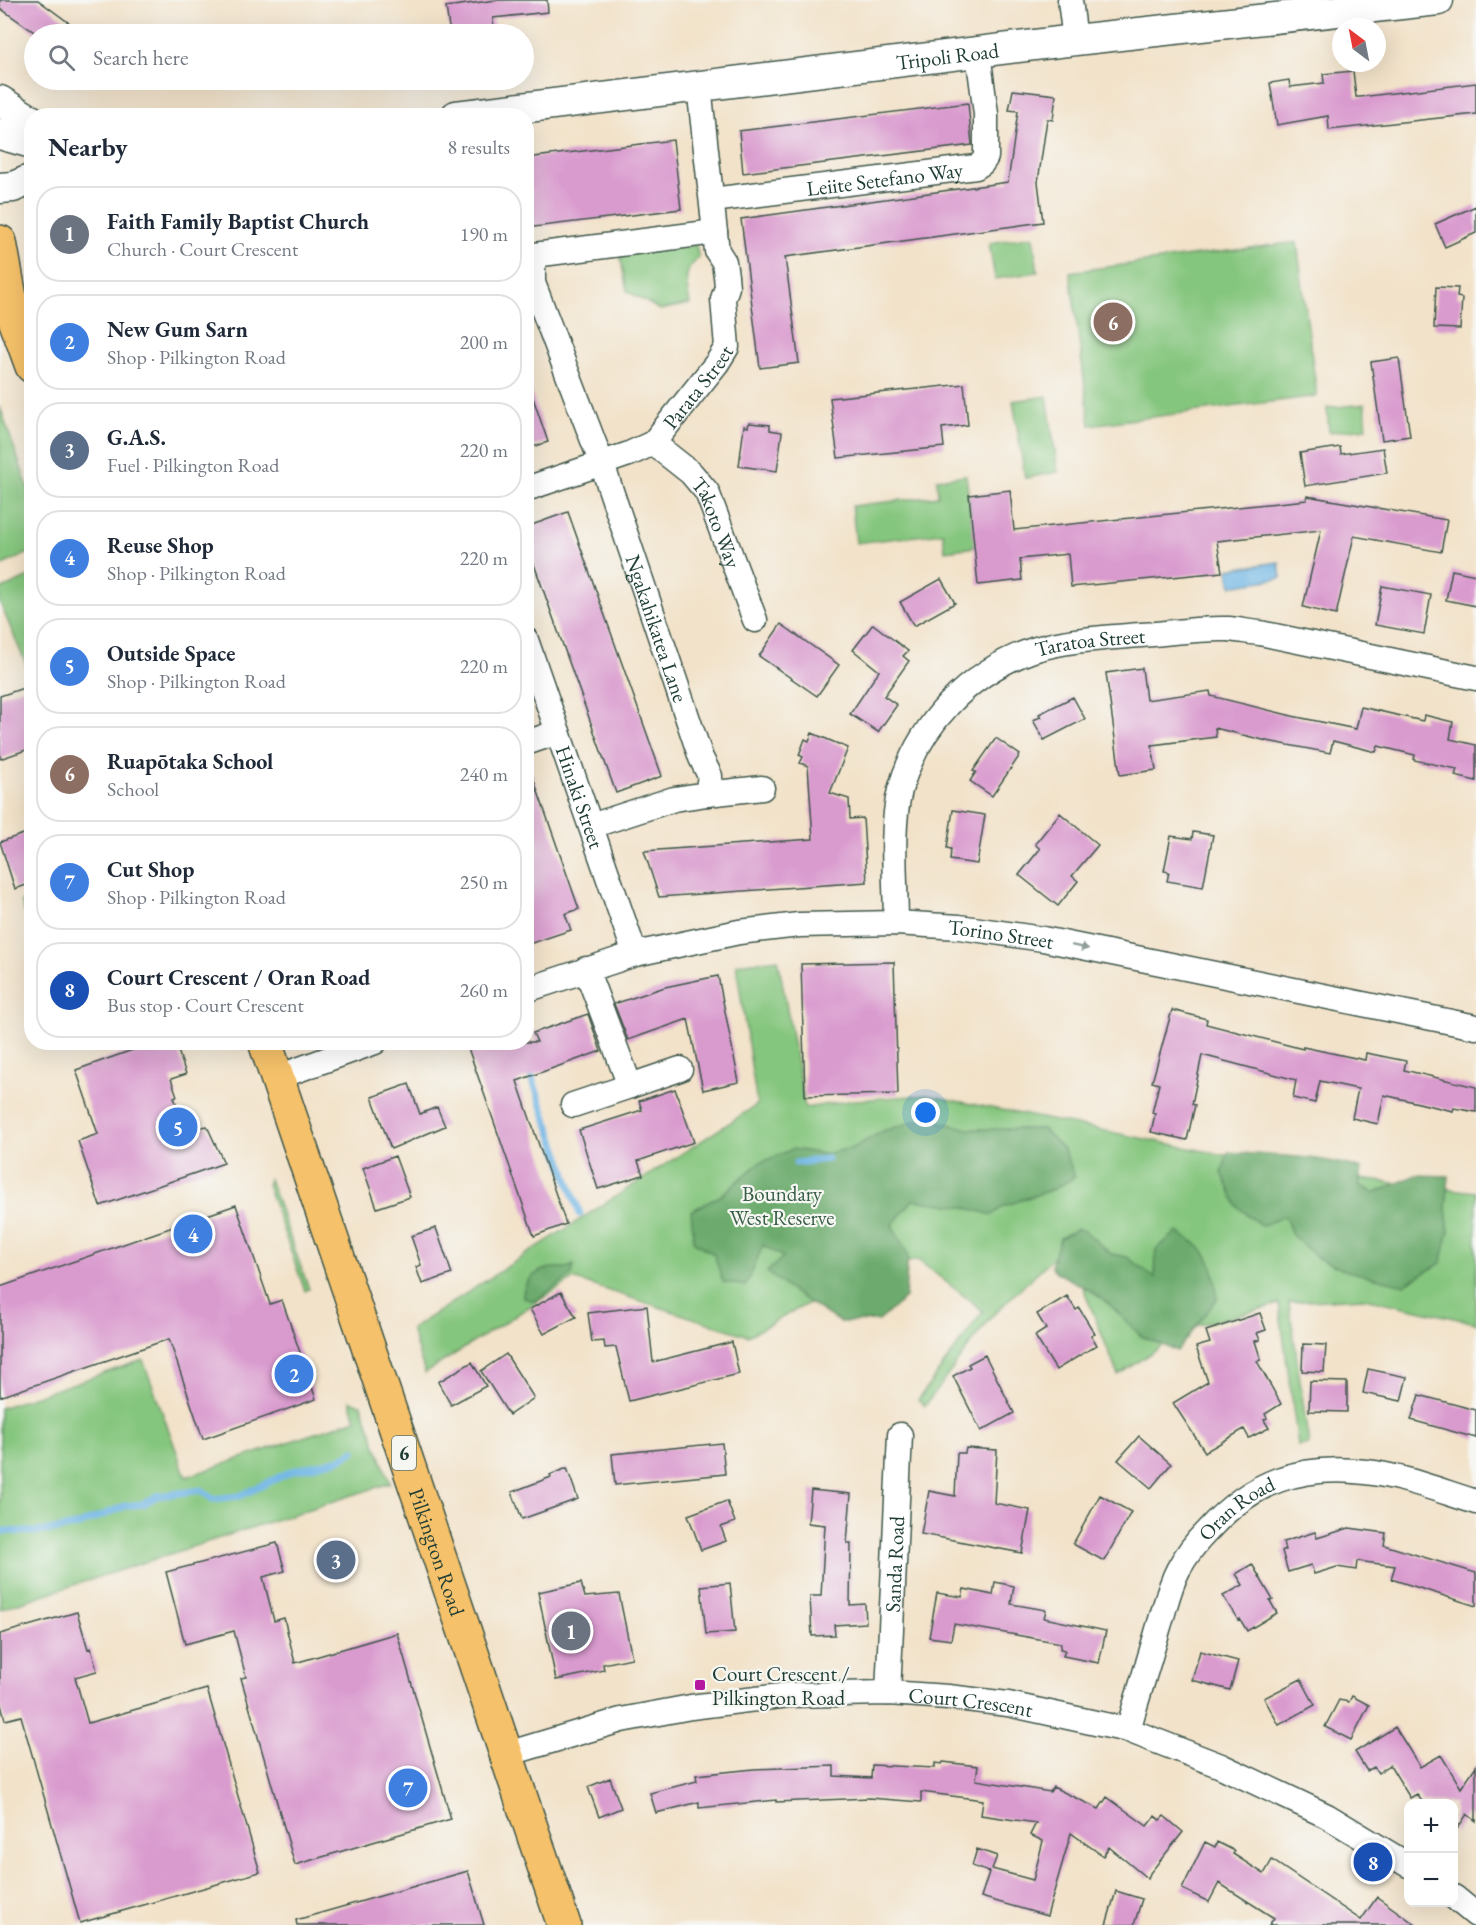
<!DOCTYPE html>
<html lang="en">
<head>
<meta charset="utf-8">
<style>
	body { margin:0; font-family:"EB Garamond",serif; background:#f2f2f3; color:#1f2937 }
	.controls { position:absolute; right:18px; bottom:18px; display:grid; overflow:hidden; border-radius:12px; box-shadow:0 6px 24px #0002 }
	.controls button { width:54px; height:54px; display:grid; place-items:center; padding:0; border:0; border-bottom:2px solid #e0e1e3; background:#fff; color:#1f2937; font:30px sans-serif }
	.compass { position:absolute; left:1332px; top:18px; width:54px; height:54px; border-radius:50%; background:#fff; box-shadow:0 6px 24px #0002; rotate:328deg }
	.you { position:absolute; left:926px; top:1113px; width:21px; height:21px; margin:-15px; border:4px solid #fff; border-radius:50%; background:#1a73e8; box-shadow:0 0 0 9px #1a73e833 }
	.badge { display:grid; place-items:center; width:39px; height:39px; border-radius:50%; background:#b5179e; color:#fff; font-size:20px; font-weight:700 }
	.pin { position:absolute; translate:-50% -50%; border:3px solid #fff; box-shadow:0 2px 6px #0006 }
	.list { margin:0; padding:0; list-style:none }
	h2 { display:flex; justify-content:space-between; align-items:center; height:78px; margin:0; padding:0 24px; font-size:26px }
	h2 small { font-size:20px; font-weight:400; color:#747a83 }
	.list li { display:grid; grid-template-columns:39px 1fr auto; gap:18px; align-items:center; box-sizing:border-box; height:96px; margin:0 12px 12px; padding:0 12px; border:2px solid #e0e1e3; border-radius:24px }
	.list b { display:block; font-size:22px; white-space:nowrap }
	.list p { margin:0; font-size:20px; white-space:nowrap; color:#747a83 }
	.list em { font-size:20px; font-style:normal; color:#747a83 }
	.icon { flex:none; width:33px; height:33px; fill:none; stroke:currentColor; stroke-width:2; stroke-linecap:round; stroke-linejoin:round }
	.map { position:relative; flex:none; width:1476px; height:1925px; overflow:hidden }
	.search { position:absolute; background:#fff; box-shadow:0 6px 24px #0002; left:24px; top:24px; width:510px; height:66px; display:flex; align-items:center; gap:15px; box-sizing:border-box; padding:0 21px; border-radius:33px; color:#747a83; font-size:22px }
	.panel { position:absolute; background:#fff; box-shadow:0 6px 24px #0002; left:24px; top:108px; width:510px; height:942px; border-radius:24px }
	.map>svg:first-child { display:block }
</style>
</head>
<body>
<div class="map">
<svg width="1476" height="1925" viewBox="0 0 1476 1925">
	<rect width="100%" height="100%" fill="#f6f6f2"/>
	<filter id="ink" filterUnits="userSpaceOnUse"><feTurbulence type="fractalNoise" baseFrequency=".0167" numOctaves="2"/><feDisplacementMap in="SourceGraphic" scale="12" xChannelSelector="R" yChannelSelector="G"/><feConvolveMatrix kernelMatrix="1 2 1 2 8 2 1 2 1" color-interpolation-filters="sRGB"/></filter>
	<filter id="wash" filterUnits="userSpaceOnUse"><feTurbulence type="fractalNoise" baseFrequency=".008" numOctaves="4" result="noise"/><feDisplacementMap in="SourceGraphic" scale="24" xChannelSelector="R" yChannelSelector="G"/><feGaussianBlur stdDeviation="1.35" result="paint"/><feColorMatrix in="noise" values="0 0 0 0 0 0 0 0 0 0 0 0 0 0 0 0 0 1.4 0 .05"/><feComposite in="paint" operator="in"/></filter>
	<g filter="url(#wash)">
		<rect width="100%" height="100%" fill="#f2e2c9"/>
		<path fill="#85c67e" stroke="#528259" stroke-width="1.5" d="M1033,236L1038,272L995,279L989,243Z
			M1297,242L1317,396L1090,425L1070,272Z
			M696,245L699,258C681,272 687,284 690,304L660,310L627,291L620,255Z
			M1047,396L1058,472L1025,478L1013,401Z
			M1365,404L1367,428L1329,432L1327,408Z
			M0,407L31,496V552L0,566Z
			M966,475L975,547L945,551L943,533L856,543L852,506L938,496L937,479Z
			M31,576V676L0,603V590Z
			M31,898H32L31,929L21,902Z
			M778,959L805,1108L855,1100L927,1095L1323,1175L1476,1192V1323L1364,1298L1289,1302L1309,1444L1298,1446L1279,1304L1188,1328L1118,1375L1066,1245L991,1317L925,1406L918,1400L983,1311L918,1260L870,1270L748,1336L573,1279L425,1373L411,1329L757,1105L736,964Z
			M269,1179L309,1289L305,1291L267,1185Z
			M143,1360L186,1477L356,1419L350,1401L361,1404L390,1483L0,1609V1408Z"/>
		<path fill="#6cab6d" stroke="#467450" stroke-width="1.5" d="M925,1118L968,1129H1043L1064,1150L1075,1177L1054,1189L1004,1206L992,1215L964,1207L913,1200L892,1225L908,1255L905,1298L879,1321L839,1322L787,1288L767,1272L783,1257L763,1245L746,1286L723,1282L714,1254L694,1242L691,1211L720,1196L759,1163L793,1149L823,1154L853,1148L883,1131Z
			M1228,1152C1273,1156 1319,1155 1362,1169L1359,1185L1375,1193L1416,1175L1449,1176L1446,1208L1449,1231L1441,1263L1404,1285L1344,1270L1318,1258L1292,1235L1285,1216L1261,1226L1237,1206L1222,1173Z
			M1077,1229L1085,1231L1111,1254L1127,1257L1155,1278L1156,1249L1177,1232C1212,1252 1213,1260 1217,1299L1177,1351L1141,1336L1110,1305L1088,1289L1056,1272L1051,1266L1060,1238Z
			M574,1265L572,1275L535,1301L523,1298C522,1281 538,1268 555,1268C563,1268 567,1269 574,1265Z"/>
		<path fill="#6eb5e5" stroke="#46798c" stroke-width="1.5" d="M1279,562L1281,578L1231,586L1228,569Z"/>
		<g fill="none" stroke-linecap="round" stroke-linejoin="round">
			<path stroke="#6eb5e5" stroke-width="7" d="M528,1067L580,1214
				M796,1163L827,1159
				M0,1531L36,1532L61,1529L79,1525L125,1506L143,1504L157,1496L202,1490L212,1499L240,1496L292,1471L340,1459L354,1451"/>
		</g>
		<g id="blocks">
			<path fill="#d99ace" d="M0,0H38L84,34H37L0,8Z
				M496,0H547L548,12L493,18L494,30L450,34L446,7Z
				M1353,71L1356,97H1360L1476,83V114L1329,130L1328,116L1277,125L1270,83L1289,80L1290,87L1324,83L1323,74Z
				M1013,90L1056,95L1053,120L1047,119L1038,182L1043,222L785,257L799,363L760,368L741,219L1008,182L1018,111L1009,110Z
				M968,103L972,145L743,173L739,131Z
				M673,140L681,209L526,228V158Z
				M1476,206V233L1445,247L1435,224Z
				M1436,287L1458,288L1457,297L1462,298L1460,329L1434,328Z
				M1399,358L1410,436L1382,440L1371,362Z
				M964,384L968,425L942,428L944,447L838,458L830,398Z
				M526,389H530L548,442L526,449Z
				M749,423L770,425V430L782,432L777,471L739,466L744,426L748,427Z
				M1340,447L1341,454L1383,448L1387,473L1305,486L1300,453Z
				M1010,490L1014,530L1307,500V496L1447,520L1441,552L1354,536L1336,615L1303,607L1321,530L1217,541L1222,572L1071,587L1068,554L1020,559L1022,580L978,585L969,495Z
				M568,512L662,776L616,793L526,542V527Z
				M1452,570L1476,575V606L1446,600Z
				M941,579L955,603L914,626L900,602Z
				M1382,586L1431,595L1424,634L1375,625Z
				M781,624L839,665L817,696L759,656Z
				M873,624L908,651L903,656L909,661L884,696L897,705L878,732L850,714L879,671L853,650Z
				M1142,668L1146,700L1210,691L1211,696L1292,716L1356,729L1361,707L1423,721L1424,715L1453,722L1450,739L1476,745V781L1455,776L1457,769L1414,760L1415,755L1378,746L1376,752L1333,741L1330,753L1267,741L1215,728L1216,737L1152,745L1156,770L1120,775L1106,673Z
				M32,685V748L0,759V696Z
				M1073,697L1085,719L1044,740L1033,720L1041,717L1039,714Z
				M812,733L848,748L830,793L849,799L850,819L863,818L867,882L659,897L644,851L813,839L808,766L800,763L803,757L799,755L805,739L809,741Z
				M996,738L1020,755L992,796L970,781L976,772L973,771Z
				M526,766H529L579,909L565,914L571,930L526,945Z
				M953,810L985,815L977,864L950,860L951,849L947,848Z
				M1060,813L1098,845L1072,876L1078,881L1058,906L1019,875L1040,849L1035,844Z
				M32,831V883L15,889L0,842Z
				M1193,832L1213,835L1203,887L1167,881L1169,872L1164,871L1171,836L1192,839Z
				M894,962L898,1094L805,1096L801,964Z
				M718,976L739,1082L703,1090L688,1019L628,1040L614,1004L665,987Z
				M1172,1010L1207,1019L1206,1024L1303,1049V1047L1365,1060L1366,1053L1406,1061L1404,1070L1476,1087V1112L1454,1108L1453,1111L1384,1095L1378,1124L1352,1118L1358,1089L1320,1081L1315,1103L1293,1098L1296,1080L1202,1055L1192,1104L1195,1105L1187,1140L1151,1132L1155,1114L1152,1113L1159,1084L1152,1082Z
				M588,1014L601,1051L517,1081L566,1224L534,1236L468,1048L483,1042H537L533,1033Z
				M155,1042H175L186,1074L171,1079L177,1096L174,1097L185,1130L207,1126L224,1163L100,1206L78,1141L98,1134L76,1070Z
				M409,1084L420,1114L437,1107L445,1126L391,1149L372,1097Z
				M675,1089L694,1142L638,1161L643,1175L598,1189L579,1130L642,1110L639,1101Z
				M395,1156L410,1197L377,1208L363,1168Z
				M236,1205L270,1304L282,1300L316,1399L203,1439L169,1339L0,1397V1287Z
				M436,1228L452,1274L422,1284L416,1267L421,1265L411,1236Z
				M561,1292L576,1317L544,1334L530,1309Z
				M1067,1296L1076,1310L1079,1308L1095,1334L1091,1335L1097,1345L1056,1370L1035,1336L1046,1329L1037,1314Z
				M647,1306L653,1362L732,1342L739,1374L629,1401L616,1347L605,1348L604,1341L592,1342L588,1313Z
				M1260,1313L1266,1330L1257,1333L1260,1340L1255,1341L1261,1360L1257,1361L1281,1404L1265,1414L1267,1418L1264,1420L1269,1428L1249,1438L1244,1429L1205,1452L1173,1403L1208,1382L1196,1347L1210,1343L1206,1331Z
				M1303,1344L1326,1345L1324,1372L1302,1371Z
				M506,1354L534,1398L509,1415L481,1371Z
				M985,1355L1014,1413L981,1431L953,1376L970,1367L968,1364Z
				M472,1362L486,1386L451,1405L438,1382Z
				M1368,1369L1407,1377L1401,1401L1363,1393Z
				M1310,1381L1347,1382V1412L1309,1411Z
				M1419,1395L1476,1410V1438L1411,1420Z
				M1139,1436L1171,1464L1151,1488L1118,1460Z
				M722,1443L725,1474L615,1485L612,1454Z
				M966,1448L997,1450L994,1503L1030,1510L1022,1553L921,1534L929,1491L955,1496L957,1453H965Z
				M567,1468L578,1499L522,1519L512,1492L551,1477L550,1475Z
				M811,1490L851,1494L847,1543H851L850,1605L865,1604L866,1623L834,1625L835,1635L812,1636L810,1596H821L825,1525L808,1523Z
				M1100,1495L1131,1512L1104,1561L1073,1544Z
				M727,1501L735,1522L721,1527L726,1541L701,1550L688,1515Z
				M1349,1528L1386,1533L1384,1545L1476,1573V1606L1391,1579L1395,1566L1357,1561L1356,1570L1337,1567L1314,1574L1311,1565L1288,1572L1282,1551L1285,1550L1283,1542L1315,1532L1317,1538Z
				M277,1543L285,1571L263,1577L274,1621L284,1618L295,1663L397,1633L451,1819L295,1865L241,1678L246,1677L234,1631L185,1644L166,1572Z
				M1252,1564L1273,1600L1270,1601L1277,1613L1247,1631L1240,1619L1238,1620L1223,1596L1243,1585L1236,1574Z
				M995,1582L1014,1586L1011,1604L1046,1610L1044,1618L1106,1631L1099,1663L1063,1656L1065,1650L1060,1649L1061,1643L954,1624L951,1640L929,1637L937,1593L962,1597L964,1589L993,1595Z
				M581,1583L585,1597L619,1594L632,1658L603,1664L604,1670L556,1680L538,1592Z
				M730,1583L735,1632L706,1634L701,1586Z
				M77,1612L88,1649L91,1648L97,1671L75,1677L88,1723L207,1689L260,1872L80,1923L21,1716L5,1720L0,1701V1634Z
				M1200,1651L1238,1661L1230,1690L1192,1680Z
				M1301,1679L1315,1705L1279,1725L1264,1698Z
				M1352,1696L1369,1705L1351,1740L1325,1727L1339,1700L1349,1702Z
				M1395,1727L1420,1767L1441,1755L1461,1788L1476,1766V1821L1467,1814L1454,1834V1803H1423L1417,1794L1410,1798L1390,1765L1378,1773L1374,1767L1367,1771L1355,1752Z
				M943,1762L978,1766L976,1780L1050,1792L1053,1787L1099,1809L1107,1797L1147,1826L1155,1816L1160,1820L1164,1816L1183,1832L1150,1873L1148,1879L1109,1847L1103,1856L1071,1833L1047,1916L981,1897L989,1872L972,1866L977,1849L997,1856L992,1869L1033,1880L1043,1841L1030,1835L1036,1823L981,1815L983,1800L921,1792V1802L869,1798L776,1802V1800L699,1808V1802L656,1813L650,1793L697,1781L696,1775L754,1769L834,1766V1776L871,1778L872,1765L935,1768V1763L942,1764Z
				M610,1778L621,1808L599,1817L588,1787Z
				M1205,1842L1215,1847L1217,1842L1235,1851L1233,1854L1264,1874L1272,1860L1361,1920L1377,1897L1416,1925H1269L1274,1918L1219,1883L1209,1902L1182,1889Z
				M468,1871L484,1925H297L296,1920Z
				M1116,1891L1142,1899L1134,1925H1106Z"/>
		</g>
	</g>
	<g filter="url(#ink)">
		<use href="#blocks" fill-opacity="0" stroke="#3f564a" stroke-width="1.5"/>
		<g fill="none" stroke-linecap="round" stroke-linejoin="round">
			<defs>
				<g id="minor">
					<path d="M1070,0L1075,40"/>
					<path id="s1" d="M712,200L976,167L982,163L986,157V114L978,53"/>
					<path d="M526,256L715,232"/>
					<path id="s2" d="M533,256V283L602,464L701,758L710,776L707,794L674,799L591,826"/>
					<path id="s3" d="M653,443L691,473L707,492L755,620"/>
					<path id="s4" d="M526,489L629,454L653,443L717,363L727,347L723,299L727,287L726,276L724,262L717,251L699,86"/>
					<path id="s5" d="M526,640L635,954"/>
					<path d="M526,743L558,732"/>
					<path d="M707,794L762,788"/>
					<path id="s6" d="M896,923C896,883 890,828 900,790C918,725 969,672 1033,650C1068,639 1105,638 1141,635C1170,633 1200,628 1228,629C1239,630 1249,632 1260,633L1476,678"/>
					<path id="s7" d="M526,990L635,954L739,932L799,925L896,923L959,927L1043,939L1476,1027"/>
					<path d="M278,1077L375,1042"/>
					<path d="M630,1086L680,1069"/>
					<path d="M573,1105L630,1086L586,969"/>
					<path id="s8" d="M888,1693L900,1435"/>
					<path id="s9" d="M1128,1730C1138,1695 1149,1661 1159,1626C1165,1608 1169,1587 1178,1570C1186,1555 1196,1542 1208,1530C1252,1481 1301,1464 1366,1472C1403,1476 1440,1491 1476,1502"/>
					<path id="s10" d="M507,1754L621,1720L691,1707L789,1695L888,1693L948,1697L1008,1704L1128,1730L1221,1766L1327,1816L1408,1865"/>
					<path d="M1454,1897L1476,1915"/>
				</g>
				<g id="tertiary">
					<path d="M0,101L32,121"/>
					<path id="s11" d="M456,116L1075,40L1438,0"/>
					<path d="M0,134L32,143"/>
					<path d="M0,188L13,187L32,179"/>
				</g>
				<g id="primary">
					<path d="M0,242L13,314L32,366"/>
					<path id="s12" d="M265,1042L564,1925"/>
				</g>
			</defs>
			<use href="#minor" stroke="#3f564a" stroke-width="27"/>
			<use href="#tertiary" stroke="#3f564a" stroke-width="33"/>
			<use href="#primary" stroke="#3f564a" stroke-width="36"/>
			<use href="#minor" stroke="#fff" stroke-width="24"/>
			<use href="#tertiary" stroke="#fff" stroke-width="30"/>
			<use href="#primary" stroke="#f5c16b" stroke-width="33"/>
		</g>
		<defs><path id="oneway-solid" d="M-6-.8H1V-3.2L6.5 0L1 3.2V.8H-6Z" transform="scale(1.5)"/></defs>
		<use fill="#8f9e9a" href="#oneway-solid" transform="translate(1080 947) rotate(12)"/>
	</g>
	<rect fill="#b5179e" stroke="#f6f6f2" stroke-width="2" x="694" y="1679" width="12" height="12" rx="3"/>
	<g text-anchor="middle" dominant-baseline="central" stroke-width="4.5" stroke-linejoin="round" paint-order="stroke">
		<rect fill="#f6f6f2" stroke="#60746d" stroke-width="1.5" x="392" y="1436" width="24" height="34" rx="4.5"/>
		<g font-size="20" font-weight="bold" fill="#1f3d34">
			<text x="404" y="1453">6</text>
		</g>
		<g font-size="21" fill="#1f3d34" stroke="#f6f6f2">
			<text stroke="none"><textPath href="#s11" startOffset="495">Tripoli Road</textPath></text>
			<text stroke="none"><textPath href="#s1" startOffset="174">Leiite Setefano Way</textPath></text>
			<text stroke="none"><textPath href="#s4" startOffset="207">Parata Street</textPath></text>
			<text stroke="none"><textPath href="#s3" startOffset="105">Takoto Way</textPath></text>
			<text stroke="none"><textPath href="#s2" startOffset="394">Ngakahikatea Lane</textPath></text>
			<text stroke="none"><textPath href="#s6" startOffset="392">Taratoa Street</textPath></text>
			<text stroke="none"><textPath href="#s5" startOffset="166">Hinaki Street</textPath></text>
			<text stroke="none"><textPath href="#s7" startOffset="484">Torino Street</textPath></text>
			<text stroke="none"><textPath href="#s9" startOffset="254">Oran Road</textPath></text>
			<text stroke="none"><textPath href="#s12" startOffset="538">Pilkington Road</textPath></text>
			<text stroke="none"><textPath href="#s8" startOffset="129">Sanda Road</textPath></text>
			<text stroke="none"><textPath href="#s10" startOffset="471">Court Crescent</textPath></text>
		</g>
		<g font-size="21" fill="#385f46" stroke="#f6f6f2">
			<text x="782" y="1193">Boundary<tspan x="782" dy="24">West Reserve</tspan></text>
		</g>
		<g font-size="21" fill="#1f3d34" stroke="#f6f6f2" text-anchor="start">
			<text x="712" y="1673">Court Crescent /<tspan x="712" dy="24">Pilkington Road</tspan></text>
		</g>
	</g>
</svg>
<div class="controls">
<button>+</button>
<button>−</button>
</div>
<svg class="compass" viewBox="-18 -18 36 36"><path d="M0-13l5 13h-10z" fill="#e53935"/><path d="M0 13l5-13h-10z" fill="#747a83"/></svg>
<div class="you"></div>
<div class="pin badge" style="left:571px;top:1631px;background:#6b7280">1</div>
<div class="pin badge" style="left:294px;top:1374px;background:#3f7fe0">2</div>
<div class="pin badge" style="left:336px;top:1560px;background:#5c6f8a">3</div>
<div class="pin badge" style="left:193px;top:1234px;background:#3f7fe0">4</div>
<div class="pin badge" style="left:178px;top:1127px;background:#3f7fe0">5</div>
<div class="pin badge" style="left:1113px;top:322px;background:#8d6e63">6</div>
<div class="pin badge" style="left:408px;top:1788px;background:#3f7fe0">7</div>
<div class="pin badge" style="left:1373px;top:1862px;background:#1a4fb4">8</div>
<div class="search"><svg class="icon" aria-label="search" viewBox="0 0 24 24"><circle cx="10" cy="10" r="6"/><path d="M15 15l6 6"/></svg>Search here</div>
<section class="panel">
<h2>Nearby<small>8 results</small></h2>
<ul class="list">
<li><span class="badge" style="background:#6b7280">1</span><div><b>Faith Family Baptist Church</b><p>Church · Court Crescent</p></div><em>190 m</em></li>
<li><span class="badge" style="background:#3f7fe0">2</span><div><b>New Gum Sarn</b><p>Shop · Pilkington Road</p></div><em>200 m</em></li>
<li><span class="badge" style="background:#5c6f8a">3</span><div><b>G.A.S.</b><p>Fuel · Pilkington Road</p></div><em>220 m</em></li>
<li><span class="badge" style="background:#3f7fe0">4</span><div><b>Reuse Shop</b><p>Shop · Pilkington Road</p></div><em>220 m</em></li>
<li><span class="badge" style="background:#3f7fe0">5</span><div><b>Outside Space</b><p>Shop · Pilkington Road</p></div><em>220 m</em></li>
<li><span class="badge" style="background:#8d6e63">6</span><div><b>Ruapōtaka School</b><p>School</p></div><em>240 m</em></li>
<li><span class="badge" style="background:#3f7fe0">7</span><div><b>Cut Shop</b><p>Shop · Pilkington Road</p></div><em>250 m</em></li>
<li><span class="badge" style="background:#1a4fb4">8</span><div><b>Court Crescent / Oran Road</b><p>Bus stop · Court Crescent</p></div><em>260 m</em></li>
</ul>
</section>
</div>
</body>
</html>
